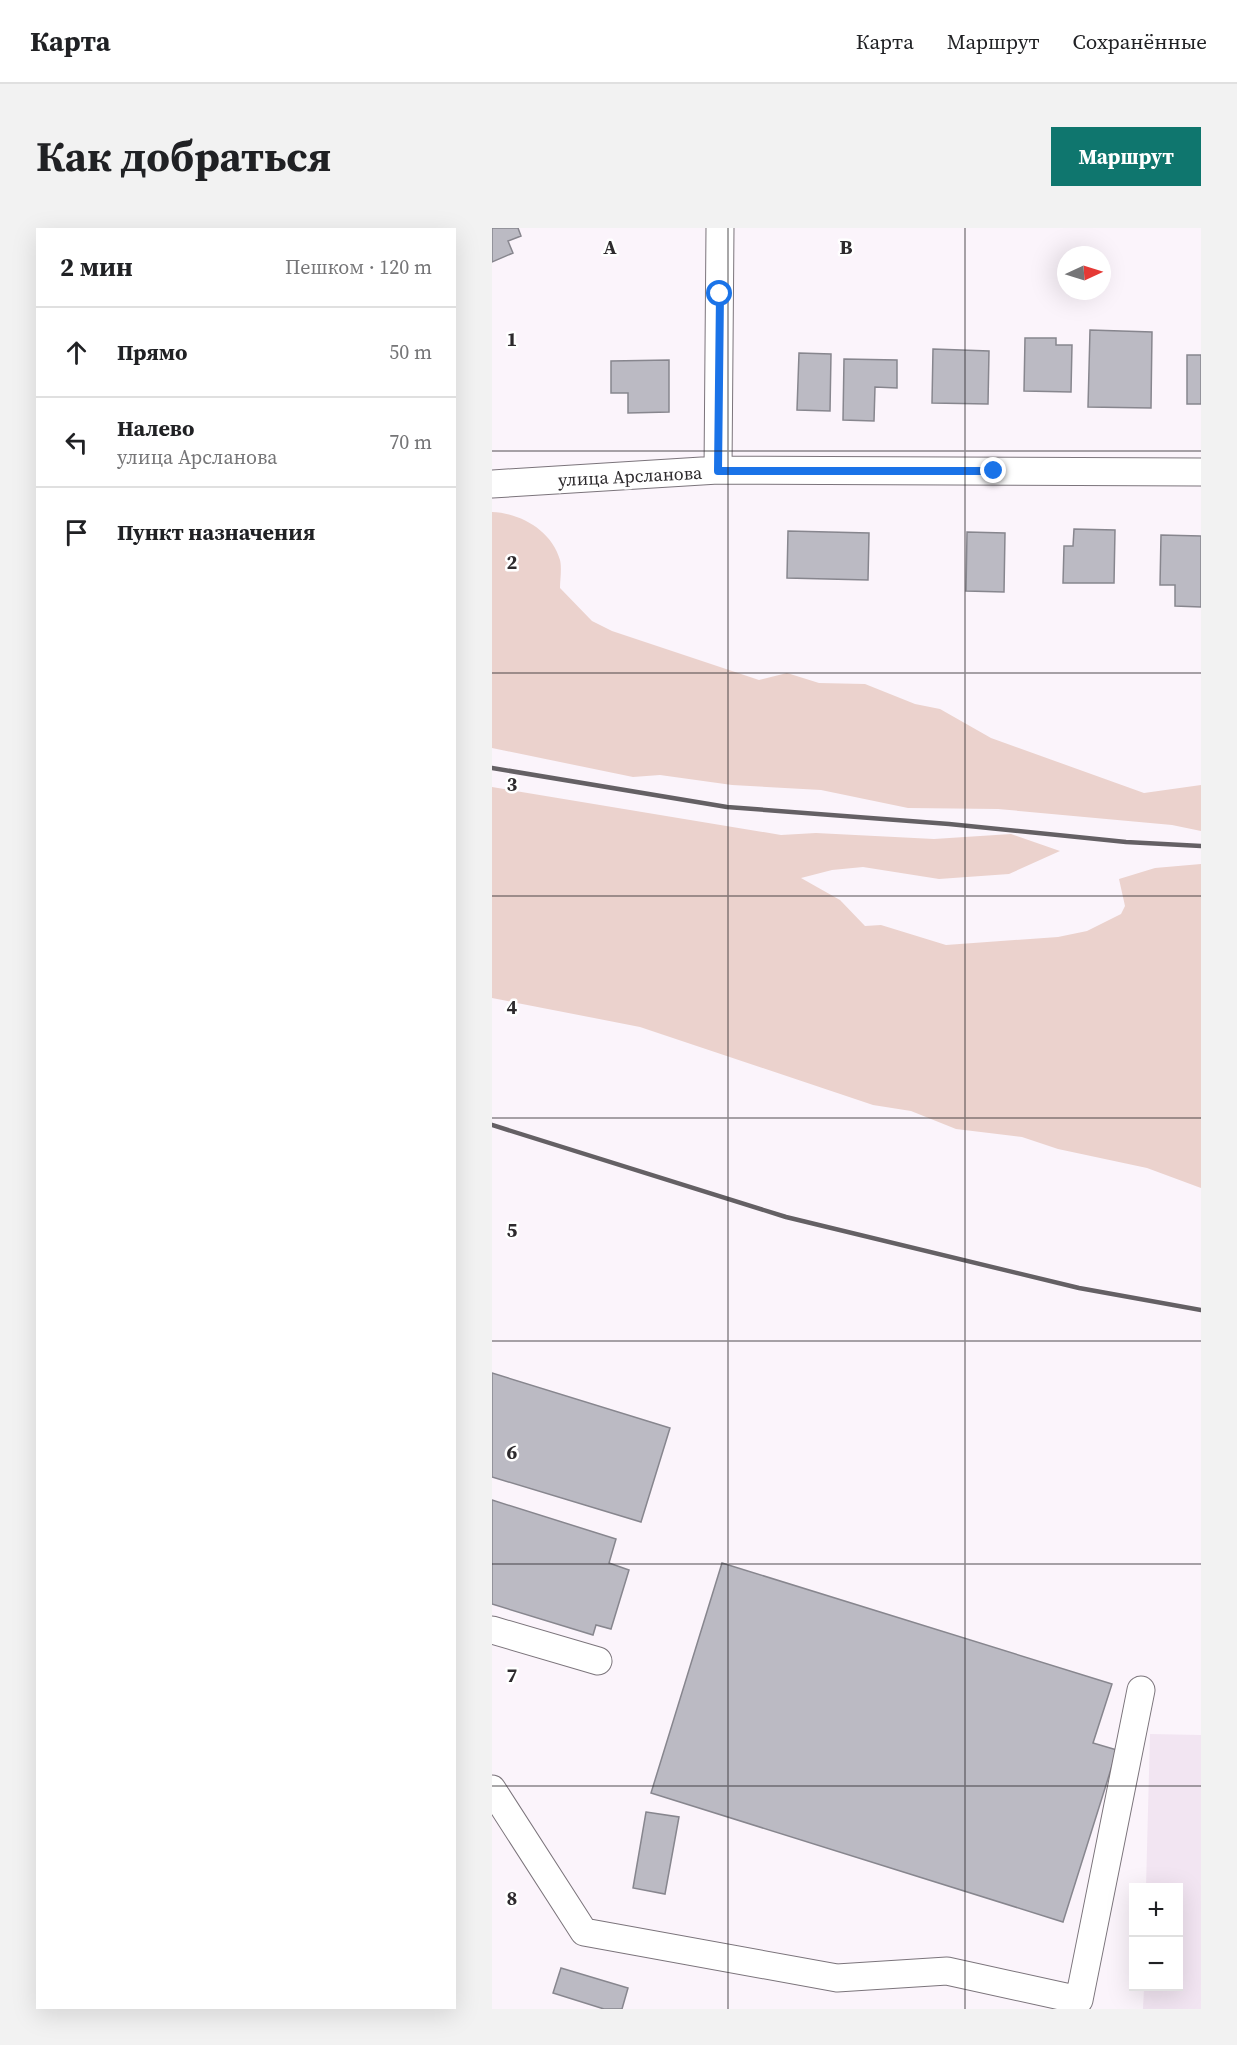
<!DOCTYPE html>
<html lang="ru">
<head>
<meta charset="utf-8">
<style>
	body { margin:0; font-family:"Source Serif 4",serif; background:#f2f2f2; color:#202124 }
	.controls { position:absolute; right:18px; bottom:18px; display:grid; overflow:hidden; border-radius:0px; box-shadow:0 6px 24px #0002 }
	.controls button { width:54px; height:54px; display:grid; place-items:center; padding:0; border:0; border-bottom:2px solid #e0e0e0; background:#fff; color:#202124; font:30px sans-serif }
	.compass { position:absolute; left:565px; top:18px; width:54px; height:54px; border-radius:50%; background:#fff; box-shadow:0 6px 24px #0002; rotate:86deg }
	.stop { position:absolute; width:18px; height:18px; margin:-14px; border:4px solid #1a73e8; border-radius:50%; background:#fff }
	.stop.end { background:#1a73e8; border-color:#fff; box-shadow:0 2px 6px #0008 }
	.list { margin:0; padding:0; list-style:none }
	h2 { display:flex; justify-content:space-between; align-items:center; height:78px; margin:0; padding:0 24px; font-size:26px }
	h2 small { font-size:20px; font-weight:400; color:#757577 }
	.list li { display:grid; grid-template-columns:39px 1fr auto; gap:18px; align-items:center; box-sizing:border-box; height:90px; padding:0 24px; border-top:2px solid #e0e0e0 }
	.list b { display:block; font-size:22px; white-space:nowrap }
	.list p { margin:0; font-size:20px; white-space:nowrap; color:#757577 }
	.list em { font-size:20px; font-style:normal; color:#757577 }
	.icon { flex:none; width:33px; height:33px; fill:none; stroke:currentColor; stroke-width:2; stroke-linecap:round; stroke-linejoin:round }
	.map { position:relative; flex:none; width:709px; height:1781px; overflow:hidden; border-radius:0px }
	header { display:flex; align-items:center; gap:36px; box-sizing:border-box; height:84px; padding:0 30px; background:#fff; border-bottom:2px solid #e0e0e0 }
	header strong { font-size:28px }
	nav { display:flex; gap:33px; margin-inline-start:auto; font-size:21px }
	.intro { display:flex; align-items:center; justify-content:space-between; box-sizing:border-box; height:144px; padding:0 36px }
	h1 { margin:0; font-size:42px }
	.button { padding:15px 27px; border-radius:0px; background:#0f766e; color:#fff; font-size:21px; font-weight:700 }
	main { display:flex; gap:36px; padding:0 36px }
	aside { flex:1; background:#fff; border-radius:0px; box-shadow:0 6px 24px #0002 }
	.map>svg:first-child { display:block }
</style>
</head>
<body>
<header>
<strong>Карта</strong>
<nav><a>Карта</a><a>Маршрут</a><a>Сохранённые</a></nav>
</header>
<div class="intro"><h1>Как добраться</h1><a class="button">Маршрут</a></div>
<main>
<aside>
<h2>2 мин<small>Пешком · 120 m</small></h2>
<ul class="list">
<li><svg class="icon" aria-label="ahead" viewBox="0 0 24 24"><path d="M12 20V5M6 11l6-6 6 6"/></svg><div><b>Прямо</b></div><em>50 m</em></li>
<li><svg class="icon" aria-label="left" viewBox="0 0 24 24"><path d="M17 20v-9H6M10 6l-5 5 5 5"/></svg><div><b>Налево</b><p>улица Арсланова</p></div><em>70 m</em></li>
<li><svg class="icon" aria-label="arrive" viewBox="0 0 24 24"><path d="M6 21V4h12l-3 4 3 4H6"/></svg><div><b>Пункт назначения</b></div></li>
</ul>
</aside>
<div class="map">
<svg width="709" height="1781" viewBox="0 0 709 1781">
	<rect width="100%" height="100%" fill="#fbf4fb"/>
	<path fill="#f2e5f2" d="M658,1506L709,1507V1781H651L652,1759L686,1758V1660L654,1659Z"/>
	<path fill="#ebd2cd" d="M0,284C29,285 60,303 68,332C70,340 68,352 68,360L100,393L120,403L267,452L295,445L327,455L373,456L423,476L448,481L499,510L652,565L709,557V603L680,597L506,581L416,580L329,562L240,557L168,547L141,549L0,520Z
		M0,559L289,607L324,605L442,611L519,606L568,623L517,646L447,651L371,639L340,642L309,650L348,672L373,698L389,697L454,717L566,709L595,703L629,686L633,678L627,651L663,640L709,636V960L655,940L566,921L530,909L464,901L419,883L381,877L148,799L0,770Z"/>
	<path fill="#bbbac3" stroke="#87868e" stroke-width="1.5" d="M0,0H26L29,8L16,13L21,25L0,34Z
		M598,102L660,104L659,180L596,179Z
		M533,110H564V117H580L579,164L532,163Z
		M441,121L497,123L496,176L440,175Z
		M307,125L339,126L338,183L305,182Z
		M695,127H709V176H695Z
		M352,131L405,132V160L383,159L382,193L351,192Z
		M177,132V184L136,185V165H119V133Z
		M582,301L623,302L622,355H571L572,318H581Z
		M296,303L377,305L376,352L295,350Z
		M475,304L513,305L512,364L474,363Z
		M669,307L709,308V379L683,378V357H668Z
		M0,1145L178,1200L149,1294L0,1249Z
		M0,1272L124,1311L117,1335L137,1342L119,1401L104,1397L101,1407L0,1376Z
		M230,1335L620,1456L601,1515L625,1522L571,1694L159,1565Z
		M154,1584L187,1589L173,1666L141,1660Z
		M69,1740L136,1760L130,1781H112L61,1765Z"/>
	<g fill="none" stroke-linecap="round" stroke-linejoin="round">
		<defs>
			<path id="minor" d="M226,242L228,0
				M0,256L226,242L709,244
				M0,1402L106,1433
				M0,1561L92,1704L345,1750L455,1743L587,1772L649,1462"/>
		</defs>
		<use href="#minor" stroke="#7b747b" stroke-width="29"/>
		<use href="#minor" stroke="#fff" stroke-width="27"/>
		<path stroke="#646064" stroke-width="4.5" d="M0,540L235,579L457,596L634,614L709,618
			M0,897L294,989L587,1060L709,1082"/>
	</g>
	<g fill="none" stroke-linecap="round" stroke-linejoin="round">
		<path stroke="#1a73e8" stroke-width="8" d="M228,66L226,243H502"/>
	</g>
	<path fill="none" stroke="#2d2a2d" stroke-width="1.5" stroke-opacity="0.55" d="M236,0V1781M473,0V1781M0,223H709M0,445H709M0,668H709M0,890H709M0,1113H709M0,1336H709M0,1558H709"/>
	<g text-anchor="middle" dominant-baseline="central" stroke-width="5" stroke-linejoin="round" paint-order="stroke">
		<g font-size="18" fill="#2d2a2d" stroke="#fff">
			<text transform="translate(138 248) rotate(-3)">улица Арсланова</text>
		</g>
	</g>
	<g font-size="20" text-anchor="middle" font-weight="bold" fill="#2d2a2d" stroke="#fff" stroke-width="5" stroke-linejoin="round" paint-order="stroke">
		<text x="118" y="26">A</text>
		<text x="354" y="26">B</text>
		<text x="20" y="118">1</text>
		<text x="20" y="341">2</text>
		<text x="20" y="563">3</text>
		<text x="20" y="786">4</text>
		<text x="20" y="1009">5</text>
		<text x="20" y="1231">6</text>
		<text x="20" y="1454">7</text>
		<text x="20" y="1677">8</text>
	</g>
</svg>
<div class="controls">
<button>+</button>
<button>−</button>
</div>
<svg class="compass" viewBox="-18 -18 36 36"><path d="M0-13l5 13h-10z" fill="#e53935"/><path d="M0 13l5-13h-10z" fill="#757577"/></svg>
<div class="stop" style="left:228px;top:66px"></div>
<div class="stop end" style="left:502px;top:243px"></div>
</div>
</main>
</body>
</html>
